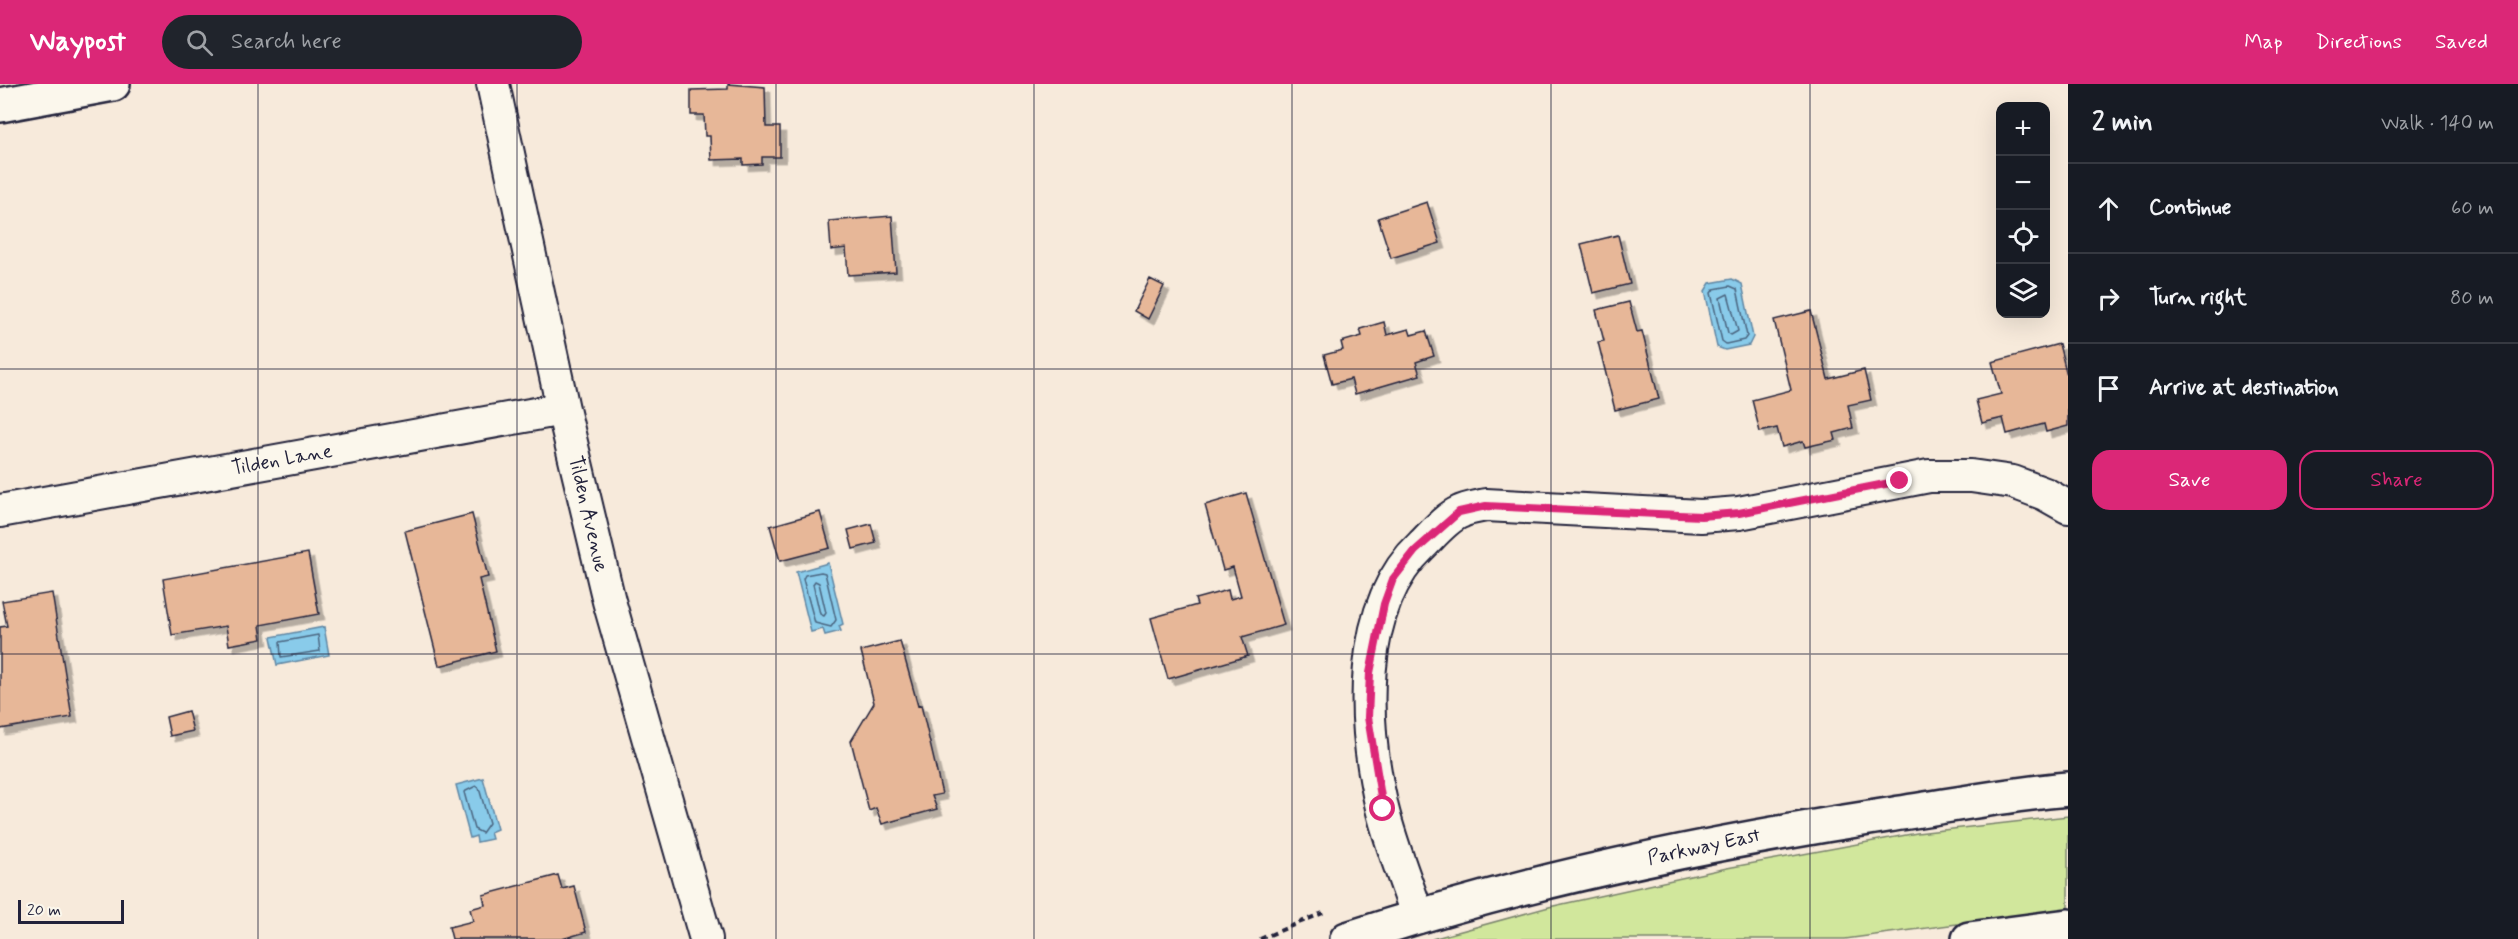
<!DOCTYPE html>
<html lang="en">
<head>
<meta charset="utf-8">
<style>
	body { margin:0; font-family:Mynerve,sans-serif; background:#20242c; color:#f1f3f6 }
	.controls { position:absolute; right:18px; top:18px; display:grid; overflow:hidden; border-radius:12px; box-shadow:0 6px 24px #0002 }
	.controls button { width:54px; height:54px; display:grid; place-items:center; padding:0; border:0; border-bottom:2px solid #363941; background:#171b24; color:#f1f3f6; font:30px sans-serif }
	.scale { position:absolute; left:18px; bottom:15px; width:106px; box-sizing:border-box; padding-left:6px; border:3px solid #22223b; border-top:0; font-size:16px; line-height:21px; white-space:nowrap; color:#22223b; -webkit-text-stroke:4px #fbf7ec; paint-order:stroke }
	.stop { position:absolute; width:18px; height:18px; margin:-14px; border:4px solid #db2777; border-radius:50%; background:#fff }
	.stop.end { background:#db2777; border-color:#fff; box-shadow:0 2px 6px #0008 }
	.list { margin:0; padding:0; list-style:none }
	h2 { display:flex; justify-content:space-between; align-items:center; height:78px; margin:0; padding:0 24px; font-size:26px }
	h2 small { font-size:20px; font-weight:400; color:#9ea1a6 }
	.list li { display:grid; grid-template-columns:39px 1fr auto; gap:18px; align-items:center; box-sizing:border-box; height:90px; padding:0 24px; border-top:2px solid #363941 }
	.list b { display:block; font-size:22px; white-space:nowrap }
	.list em { font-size:20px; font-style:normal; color:#9ea1a6 }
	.actions { display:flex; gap:12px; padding:18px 24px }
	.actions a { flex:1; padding:14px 0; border:2px solid #db2777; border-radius:18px; text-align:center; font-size:21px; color:#db2777 }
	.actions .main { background:#db2777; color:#fff }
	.icon { flex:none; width:33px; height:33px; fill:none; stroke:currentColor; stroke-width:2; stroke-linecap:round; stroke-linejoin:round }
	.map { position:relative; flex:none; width:2068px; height:855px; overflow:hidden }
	header { display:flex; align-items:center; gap:36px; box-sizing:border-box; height:84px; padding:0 30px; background:#db2777; color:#fff }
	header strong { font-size:28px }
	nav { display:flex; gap:33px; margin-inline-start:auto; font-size:21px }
	.search { width:420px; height:54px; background:#20242c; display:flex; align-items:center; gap:15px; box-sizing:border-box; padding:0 21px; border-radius:33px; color:#9ea1a6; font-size:22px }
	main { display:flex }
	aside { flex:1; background:#171b24 }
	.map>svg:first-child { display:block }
</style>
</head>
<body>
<header>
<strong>Waypost</strong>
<div class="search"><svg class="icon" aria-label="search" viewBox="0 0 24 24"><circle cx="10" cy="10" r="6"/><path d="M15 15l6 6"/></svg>Search here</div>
<nav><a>Map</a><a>Directions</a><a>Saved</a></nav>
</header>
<main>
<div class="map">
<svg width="2068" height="855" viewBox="0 0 2068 855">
	<defs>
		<filter id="shadow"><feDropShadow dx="5.5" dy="5.5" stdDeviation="0" flood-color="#0004"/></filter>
	</defs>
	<rect width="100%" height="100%" fill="#f7eadb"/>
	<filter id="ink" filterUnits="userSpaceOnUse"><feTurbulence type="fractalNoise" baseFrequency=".0167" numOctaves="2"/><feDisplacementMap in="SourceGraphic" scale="12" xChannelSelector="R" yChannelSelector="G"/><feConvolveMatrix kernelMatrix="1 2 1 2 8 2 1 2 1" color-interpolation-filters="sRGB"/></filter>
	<g filter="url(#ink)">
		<path fill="#d1e79c" stroke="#7a846c" stroke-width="1.5" d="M2068,732V825L1845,855H1432L1549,823L1727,784L1917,749Z"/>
		<path fill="#89cbea" stroke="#6087a4" stroke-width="1.5" d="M1732,195L1742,200L1753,253L1749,261L1725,266L1717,263L1705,207L1710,199Z
			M828,479L843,540L839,542L841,547L825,551L823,545L811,548L796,488Z
			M324,543L329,571L277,581L271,553Z
			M483,694L497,745L490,748L492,755L477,758L476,752L470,754L456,701Z"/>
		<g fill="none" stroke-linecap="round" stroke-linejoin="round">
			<path stroke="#4b6681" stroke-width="1.5" d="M1730,202L1737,205L1747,252L1744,256L1726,260L1722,257L1711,209L1714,205Z
				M1728,210L1738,247L1731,251L1728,249L1720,214Z
				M821,488L825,489L836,536L831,543L815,539L803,495L805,491Z
				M815,497L819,499L826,529L824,532L820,530L813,500Z
				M318,551L320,567L281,573L280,558Z
				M476,702L479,704L489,739L482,749L474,745L464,708Z"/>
		</g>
		<path fill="#e7b798" stroke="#22223b" stroke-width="1.5" filter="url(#shadow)" d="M728,0L765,3L766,43H780V73H762V80L743,81V75L711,76L710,52H705L704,31H691V6L728,5Z
			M1427,118L1440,159L1391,174L1378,134Z
			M892,132L896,188L848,191L846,164L831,166L829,137Z
			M1618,151L1630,200L1593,209L1581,160Z
			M1150,195L1164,202L1148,235L1134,227Z
			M1629,218L1637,248L1642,247L1659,315L1615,326L1598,258L1604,257L1596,226Z
			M1811,227L1828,295L1864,286L1871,316L1848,321L1853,344L1834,349L1836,356L1805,363L1803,357L1782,363L1777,344L1760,348L1752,316L1791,306L1774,236Z
			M1384,238L1387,251L1409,245L1411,251L1426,247L1434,272L1416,278L1420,291L1355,310L1351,295L1332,300L1324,271L1343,266L1341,258L1362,252L1360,245Z
			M2059,260L2068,295V342L2046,348L2044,340L2007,350L2003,334L1982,339L1976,316L2001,310L1992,278Z
			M1246,409L1284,541L1242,553L1248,572L1168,595L1151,534L1197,521L1195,515L1228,506L1230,515L1241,512L1233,483L1223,486L1205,421Z
			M820,428L830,464L780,477L770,442Z
			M472,430L488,493L479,495L496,567L439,582L405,447Z
			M871,440L876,459L853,465L848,446Z
			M308,469L319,530L260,541L262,555L229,561L226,542L172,551L163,495Z
			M52,509L72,633L0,645V543L7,542L2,517Z
			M900,557L918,622L921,621L942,710L932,712L937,725L882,740L876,724L869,727L851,657L874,619L861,567Z
			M188,627L193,647L170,652L166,633Z
			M558,791L562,805L574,802L586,848L562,855H452L449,843L473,837L470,825L485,821L483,811Z"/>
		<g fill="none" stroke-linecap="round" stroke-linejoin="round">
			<defs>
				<path id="minor" d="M493,0L563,325L609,517L706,855
					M0,427L563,325
					M1418,833C1406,797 1391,761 1382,724C1363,642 1355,524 1422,461C1433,450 1446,434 1460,428C1467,424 1478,423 1486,421L1701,432L1739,429L1929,392H1971L2013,398L2045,410L2068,423"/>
				<path id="tertiary" d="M0,21L113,0
					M1347,855C1522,797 1705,759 1888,731C1948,722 2008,710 2068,705
					M1969,855L2068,842"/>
			</defs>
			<use href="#minor" stroke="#22223b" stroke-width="36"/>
			<use href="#tertiary" stroke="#22223b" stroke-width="38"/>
			<path stroke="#22223b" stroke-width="4" stroke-dasharray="6 4.5" stroke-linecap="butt" d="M1260,855L1323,829"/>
			<use href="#minor" stroke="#fbf7ec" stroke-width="32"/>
			<use href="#tertiary" stroke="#fbf7ec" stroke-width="33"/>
		</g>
	</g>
	<g fill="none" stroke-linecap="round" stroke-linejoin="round" filter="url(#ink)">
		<path stroke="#db2777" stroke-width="8" d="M1383,725L1368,633L1370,589L1384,520L1393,495L1415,467L1459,428L1486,422L1701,432L1739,429L1900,397"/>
	</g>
	<path fill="none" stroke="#22223b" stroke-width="1.5" stroke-opacity="0.55" d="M258,0V855M517,0V855M776,0V855M1034,0V855M1292,0V855M1551,0V855M1810,0V855M0,285H2068M0,570H2068"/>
	<g text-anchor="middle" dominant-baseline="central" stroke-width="4.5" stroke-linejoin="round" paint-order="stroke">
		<g font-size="20" fill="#22223b" stroke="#fbf7ec">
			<text transform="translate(282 376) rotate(-10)">Tilden Lane</text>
			<text transform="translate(588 430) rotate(77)">Tilden Avenue</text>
			<text transform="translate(1704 763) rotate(-12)">Parkway East</text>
		</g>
	</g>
</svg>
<div class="controls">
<button>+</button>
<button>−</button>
<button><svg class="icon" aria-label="locate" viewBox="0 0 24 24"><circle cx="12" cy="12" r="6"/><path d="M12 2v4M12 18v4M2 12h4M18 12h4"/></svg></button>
<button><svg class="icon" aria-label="layers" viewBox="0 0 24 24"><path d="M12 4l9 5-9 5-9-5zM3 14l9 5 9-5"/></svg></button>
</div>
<div class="scale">20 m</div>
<div class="stop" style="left:1383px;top:725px"></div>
<div class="stop end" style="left:1900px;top:397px"></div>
</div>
<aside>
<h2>2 min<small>Walk · 140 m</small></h2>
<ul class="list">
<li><svg class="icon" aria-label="ahead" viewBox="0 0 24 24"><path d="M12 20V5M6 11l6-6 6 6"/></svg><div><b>Continue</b></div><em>60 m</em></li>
<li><svg class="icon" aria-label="right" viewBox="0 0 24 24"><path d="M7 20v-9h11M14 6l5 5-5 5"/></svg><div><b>Turn right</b></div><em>80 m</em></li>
<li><svg class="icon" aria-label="arrive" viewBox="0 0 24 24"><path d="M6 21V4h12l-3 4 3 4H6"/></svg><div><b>Arrive at destination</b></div></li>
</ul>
<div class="actions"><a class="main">Save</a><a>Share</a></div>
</aside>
</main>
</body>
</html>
